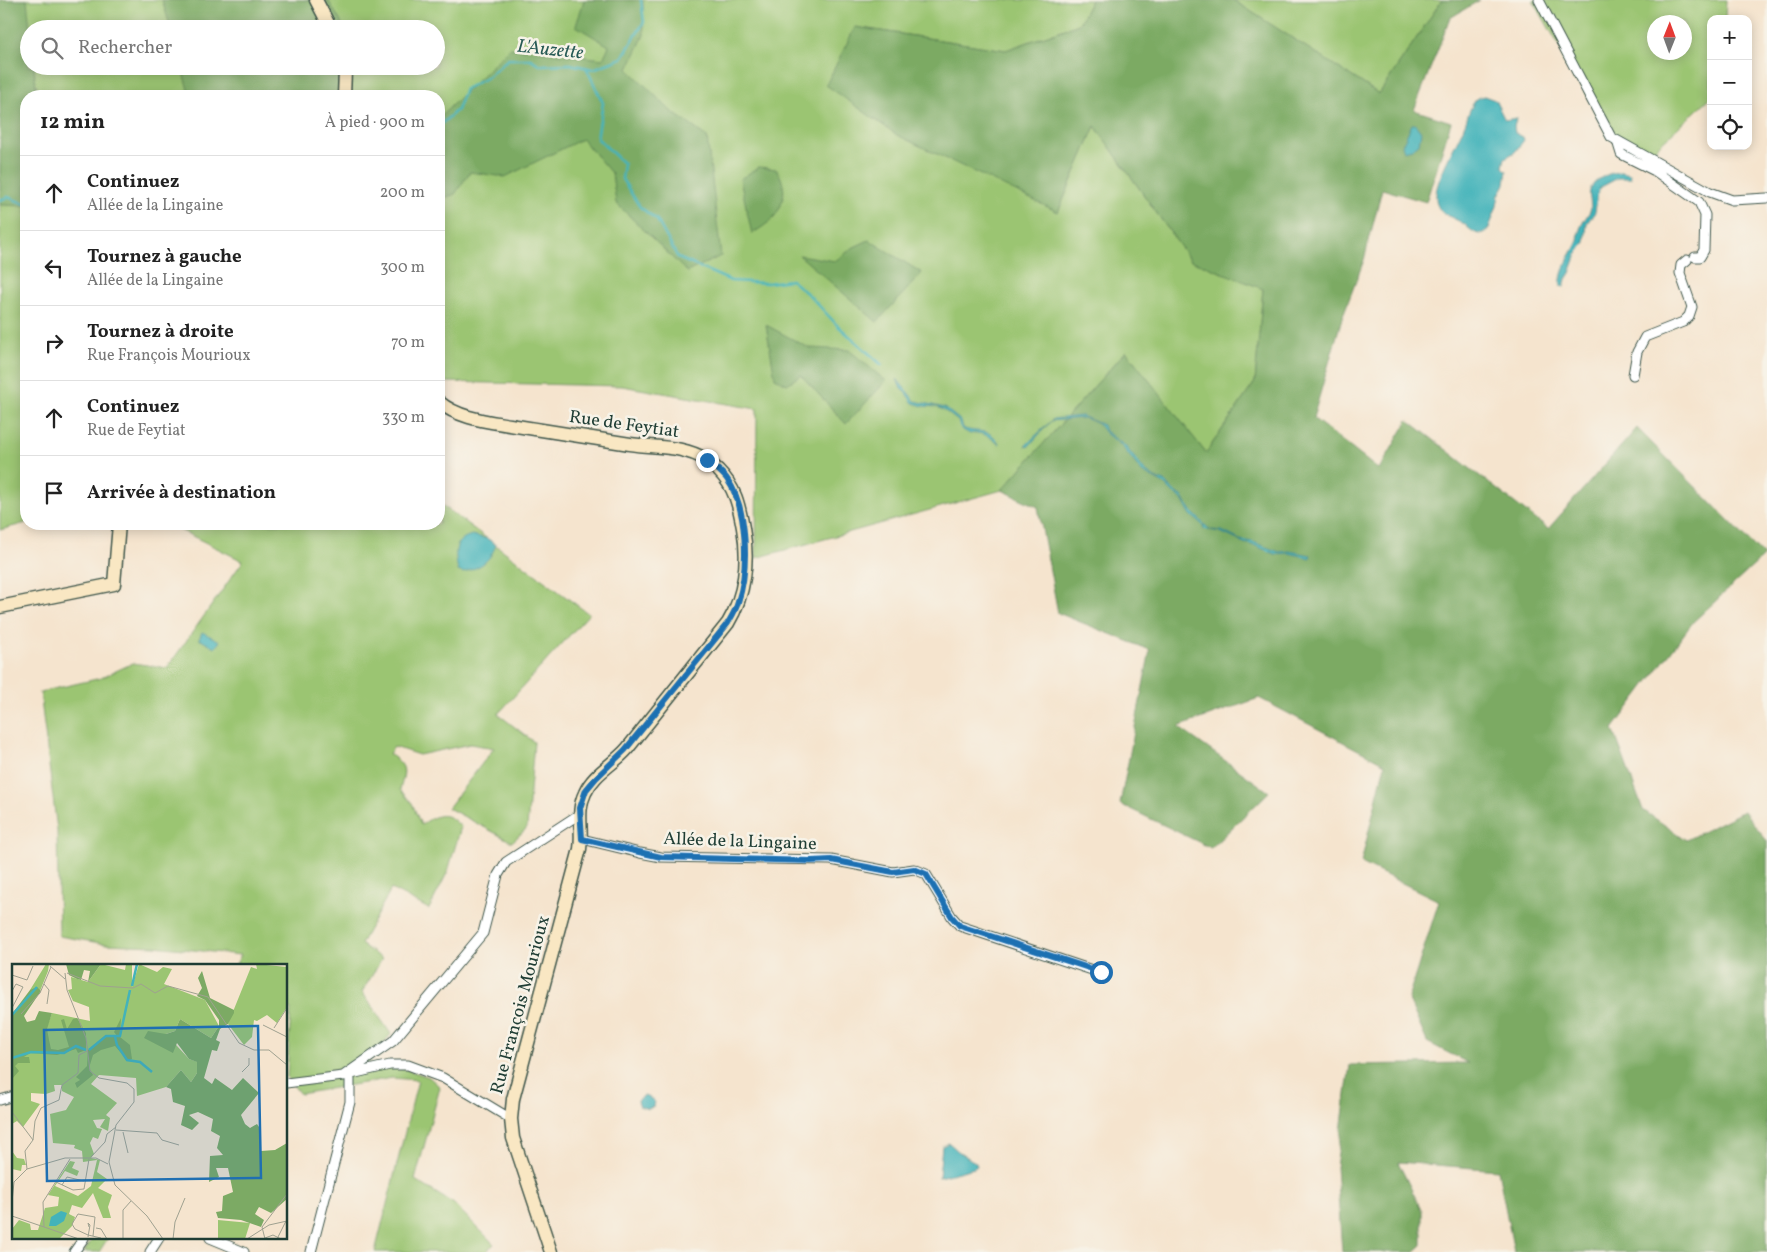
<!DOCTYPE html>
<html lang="fr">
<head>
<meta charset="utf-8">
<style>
	body { margin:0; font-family:Vollkorn,serif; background:#f2f2f2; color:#222 }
	.controls { position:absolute; right:15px; top:15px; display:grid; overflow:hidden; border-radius:10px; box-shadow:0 2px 12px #0003 }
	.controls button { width:45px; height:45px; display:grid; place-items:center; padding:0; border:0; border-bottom:1px solid #e0e0e0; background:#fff; color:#222; font:25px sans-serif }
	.compass { position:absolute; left:1647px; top:15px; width:45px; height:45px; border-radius:50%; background:#fff; box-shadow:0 2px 12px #0003; rotate:1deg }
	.stop { position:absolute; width:15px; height:15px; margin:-11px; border:4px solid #1f6fb2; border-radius:50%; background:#fff }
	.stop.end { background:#1f6fb2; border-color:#fff; box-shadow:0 1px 5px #0008 }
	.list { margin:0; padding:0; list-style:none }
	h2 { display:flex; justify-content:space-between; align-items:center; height:65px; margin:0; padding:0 20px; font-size:21px }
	h2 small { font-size:16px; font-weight:400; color:#767676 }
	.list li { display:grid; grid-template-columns:32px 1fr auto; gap:15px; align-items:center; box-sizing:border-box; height:75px; padding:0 20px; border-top:1px solid #e0e0e0 }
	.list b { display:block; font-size:19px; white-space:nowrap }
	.list p { margin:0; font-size:16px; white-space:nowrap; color:#767676 }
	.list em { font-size:16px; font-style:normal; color:#767676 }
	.icon { flex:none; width:28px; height:28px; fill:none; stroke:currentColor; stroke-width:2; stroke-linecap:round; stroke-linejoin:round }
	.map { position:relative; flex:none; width:1767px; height:1252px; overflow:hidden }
	.search { position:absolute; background:#fff; box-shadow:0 2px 12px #0003; left:20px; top:20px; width:425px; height:55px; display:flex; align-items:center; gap:12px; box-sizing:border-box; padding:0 18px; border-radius:28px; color:#767676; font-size:19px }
	.panel { position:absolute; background:#fff; box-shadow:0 2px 12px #0003; left:20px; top:90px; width:425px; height:440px; border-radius:20px }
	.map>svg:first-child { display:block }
</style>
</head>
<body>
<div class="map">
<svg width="1767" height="1252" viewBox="0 0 1767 1252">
	<rect width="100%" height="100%" fill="#f7f3e8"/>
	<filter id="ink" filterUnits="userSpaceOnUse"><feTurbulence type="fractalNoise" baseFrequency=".02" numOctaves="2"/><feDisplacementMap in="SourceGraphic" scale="10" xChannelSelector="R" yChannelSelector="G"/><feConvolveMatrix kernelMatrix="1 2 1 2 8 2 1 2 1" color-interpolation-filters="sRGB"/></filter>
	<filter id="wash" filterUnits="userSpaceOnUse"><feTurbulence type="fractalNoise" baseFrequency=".0096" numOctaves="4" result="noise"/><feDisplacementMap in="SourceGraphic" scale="20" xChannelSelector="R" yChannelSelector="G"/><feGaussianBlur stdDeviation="1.12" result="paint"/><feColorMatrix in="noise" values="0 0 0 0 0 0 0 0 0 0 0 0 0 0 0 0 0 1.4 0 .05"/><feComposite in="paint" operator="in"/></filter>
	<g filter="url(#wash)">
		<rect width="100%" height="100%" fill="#f5e4ce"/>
		<path fill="#9bc572" stroke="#5d8153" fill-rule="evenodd" d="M0,0H1091L1079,24L1006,50L855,27L1058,212L1095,126L1190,260L1263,288L1255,382L1205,454L1126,351L1002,490L756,558L757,409L622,386L442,382L439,386V96H41ZM29,29H436V66H29Z
			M1233,0H1442L1379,94Z
			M1533,0H1726L1725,19H1711V97L1646,157L1611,137ZM1654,22H1684V52H1654Z
			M26,152V523L0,530V164Z
			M439,503L589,614L498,714L534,742L527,828L512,842L448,808L494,748L470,744L419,755L394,747L389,754C408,766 405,770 400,790L412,803L421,825C437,814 446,810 461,827L448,871L429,909L391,889L361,944L382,959L362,992L391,1034L368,1063L408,1070L429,1077L440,1087L415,1180L454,1204L494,1244L486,1252H375L418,1080L392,1078L300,1094L287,1077L291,1009L286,1007V966H235L241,955L154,946L106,944L59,936L57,830L40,692L101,678L133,663L167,668L243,561L168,524H439Z
			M93,1238H108L99,1252H84Z"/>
		<path fill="#7caa64" stroke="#4e744c" d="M0,0H27L30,29H29V66H34L36,89L41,96H26V206L0,205Z
			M162,0H328L345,29H171Z
			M584,0H643L644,35L628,69L672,112L707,137L721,256L687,272L616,203L612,174L582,139L505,177L470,172L455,194L439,200V118L510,48L603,59L609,46L576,26Z
			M1091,0H1233L1379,94L1442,0H1480L1450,18L1414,110L1451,122L1426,202L1382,189L1364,260L1342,318L1313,418L1379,470L1408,420L1548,529L1637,428L1764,556L1693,622L1613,729L1643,810L1686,840L1744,811L1767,841V1252H1514L1498,1170L1398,1162L1422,1211V1245L1414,1252H1342L1336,1167L1350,1065L1468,1063L1427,1042L1408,998L1439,901L1361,863L1385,764L1259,698L1178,727L1269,792L1211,848L1120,804L1150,650L1058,613L1038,507L1002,490L1126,351L1206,453L1255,382L1263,289L1190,260L1095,126L1058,212L897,135L826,85L855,27L1006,50L1079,24Z
			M181,66H342L341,96H190Z
			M759,167L776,169C787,185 786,201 774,217C768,224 759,229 752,234L740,179Z
			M869,240L922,273L877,322L799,255L835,261L854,247Z
			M766,325L809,348L849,350L886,381L846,424L801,375L787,384L775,378Z"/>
		<path fill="#43b3ba" stroke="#317877" d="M1484,96L1495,100L1505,120L1517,118L1514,126L1515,133L1523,137L1524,140L1515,152L1505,158L1503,167L1507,171L1505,184L1499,195L1497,206L1489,228C1480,240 1472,231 1464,224C1452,216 1436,215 1436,197C1435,179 1457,144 1464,126C1468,117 1469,109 1475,101C1477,98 1480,97 1484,96Z
			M1412,124H1415L1421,132L1419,144L1412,149L1404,151L1402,145Z
			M1621,172L1630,174L1631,178H1618L1601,187L1598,192L1595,212L1587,223L1585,242L1577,254L1570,273L1566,279L1564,287L1561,286C1559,271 1571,256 1577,243C1579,239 1578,236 1579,232C1581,224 1586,218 1590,211C1593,204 1587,196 1591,188C1596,178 1610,172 1621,172Z
			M897,379L915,401L945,408L961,421L963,428C972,433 983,429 992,435C995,437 999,443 1000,444H998C991,436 980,431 970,434L961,429L958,421L945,411L937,407L923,406L913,403L905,392L901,389Z
			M1082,416L1103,425L1105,431L1125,446L1145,471L1158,480H1163L1175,492L1182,496L1191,511L1208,528L1212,530L1222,531L1240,540L1253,542L1279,552L1289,551L1311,555L1310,558L1289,553L1275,554L1256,546L1244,543L1220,532L1203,529L1204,526L1191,515L1181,498L1173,493L1164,484L1142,472L1121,445L1105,433L1100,426L1093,421L1083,418L1051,421L1028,447L1025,446L1053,419Z
			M472,535L488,539L496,545C488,564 481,566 463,573L458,571C455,554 452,540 472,535Z
			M202,632L220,641L215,648L199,639Z
			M644,1096L650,1098L654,1101L653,1107L648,1109L639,1106L638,1100Z
			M949,1143L958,1151L976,1163L977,1166L974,1168L939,1177L942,1146Z"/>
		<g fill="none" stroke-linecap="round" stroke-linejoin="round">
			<path stroke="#43b3ba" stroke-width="2.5" d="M586,67L603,103L597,138L624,164L622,179L640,207L657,220L678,258L731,281L767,283L791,280L810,296L837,325L882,365
				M439,126L457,110L465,89L486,78L508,59H531L540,65L570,64L593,69L622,58L644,22L641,0
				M0,200L8,197L25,204L26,203"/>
		</g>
	</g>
	<g filter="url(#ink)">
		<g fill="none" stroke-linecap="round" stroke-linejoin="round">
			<defs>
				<path id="street" d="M1539,0L1611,137L1710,192L1732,200L1767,198
					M1617,141L1621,154L1655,171L1699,202L1705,215L1704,250L1700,257H1695
					M1633,375L1637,352L1645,337L1683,322L1689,316L1692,307L1680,273L1681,265L1687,260
					M582,839L640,853L661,857L831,860L893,872L914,869L926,874L952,917L960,926L1101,973
					M343,1076L393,1041L483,933L498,875L506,862L575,817L580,815
					M286,1083L343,1076L390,1065H408L443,1078L511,1119
					M0,1100L14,1096
					M210,1238L244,1252
					M74,1252L84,1238
					M150,1252L159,1238
					M311,1252L350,1102V1074"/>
				<path id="secondary" d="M316,0L331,29
					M344,66L345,71L344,96
					M439,402C458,418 486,421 510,425C550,431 590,438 630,444C657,448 682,445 707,460C711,463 714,467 718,470C735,487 739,505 743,528C749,560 745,595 728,623C694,665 661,707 627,749C614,764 593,774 585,793C576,811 583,830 580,849L513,1099L511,1119L513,1138L551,1252
					M0,607L114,584L119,524"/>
			</defs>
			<use href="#street" stroke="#3f564b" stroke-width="11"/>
			<use href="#secondary" stroke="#3f564b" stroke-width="15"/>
			<use href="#street" stroke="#fff" stroke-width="9"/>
			<use href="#secondary" stroke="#f9e7c3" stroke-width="12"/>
		</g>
	</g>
	<g fill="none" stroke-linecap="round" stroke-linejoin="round" filter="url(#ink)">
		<path stroke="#1f6fb2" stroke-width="6" d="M707,460C713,466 722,472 727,479C748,508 749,569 738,602C736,610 732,616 728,623L625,750L596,778L586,790L580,808L582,839L661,857L811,861L831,860L893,872L914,869L926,874L952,917L960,926L1101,972"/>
	</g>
	<g text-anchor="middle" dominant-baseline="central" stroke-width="5" stroke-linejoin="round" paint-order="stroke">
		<g font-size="18" fill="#1f3d34" stroke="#f7f3e8">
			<text transform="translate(624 425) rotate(8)">Rue de Feytiat</text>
			<text transform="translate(740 842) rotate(2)">Allée de la Lingaine</text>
			<text transform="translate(521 1005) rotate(-75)">Rue François Mourioux</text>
		</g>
		<g font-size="19" font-style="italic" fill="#285a56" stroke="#f7f3e8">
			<text transform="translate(550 50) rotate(6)">L'Auzette</text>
		</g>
	</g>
	<g transform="translate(12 964)">
		<rect width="275" height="275" fill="#f5e4ce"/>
		<path d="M34,0H37L36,7L28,27L18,26ZM89,0L113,6L114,0L120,1V23L127,0L145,8L151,3L160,5L152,20L193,36L207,62L199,74L168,55L163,67L154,70L177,95L186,98L185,109L179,118L169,106L154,123L125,132L124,114L87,111L79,120L105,139L94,151L98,154L96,167L88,163L93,155L81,156L85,164L90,165L86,175L81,173L78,179L82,190L79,194L88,196L85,208L95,215L86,224L100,231L96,243L99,254H91L81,229L70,244L60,241L57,250L63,253L60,262L47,275H0V265L7,256L18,260L19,266H26L33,244L46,242L47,233L36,231L58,197L63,198L60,204L67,207L65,212L53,207L43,222L66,232L79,222L85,196L71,198L70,187L62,184L63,181L41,179L38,150L54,146L62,133L50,127V121H42L43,127L34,130L19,129V137L28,140L11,163L5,157L0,160V111L1,99L30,76L40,49L78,57L77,43L61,37L56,26L60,25L59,13L76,18ZM244,0L275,3V43L265,59L255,51L245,57L242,56L240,73L232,81L216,60L239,3L245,5ZM0,187L5,194L12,195L14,201H10L9,207L0,205ZM206,256L238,259L233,275H206Z" fill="#9bc572"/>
		<path d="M54,0H89L76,18L78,7L72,6L69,16L65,15L57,11ZM190,7L198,34L222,46V49L216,60L208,65L204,76L208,78L205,87L200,86L192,114L200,120L203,114L220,126L231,114L247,129L229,151L233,160L238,164L245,160L249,166V187L263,186L275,179V235L259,249L247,243L243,250L252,256L249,263L229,256L206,254L204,248L210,247L211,232L221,228L216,204H204L207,213L197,218L198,192L211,191L205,184L208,172L199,167L201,155L186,148L177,151L187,159L180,166L169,161L173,142L161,138L159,125L154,123L169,106L179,118L185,109V98L177,95L165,79L161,89L132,74L136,67L154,70L163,67L168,55L199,74L207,62V56L193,36L185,32L190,24L186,14ZM25,23L29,27L12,52L15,58L23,56L27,47L40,49L35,65L37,76L39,85L46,86L57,83L49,56L52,55L55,65L61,55L65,54L74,69V86L66,89L64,85L45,91L18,89L12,93H17L18,99H6L3,102L7,107L0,115V50L18,26ZM109,54L108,73L118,81L120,95L116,97L103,82L89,86L81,91L77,104L81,111L65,124L63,119L68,116L64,113L75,102L76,86L94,71L105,72L102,68Z" fill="#7caa64"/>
		<path d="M49,247L55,249L52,257L44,262H37L39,253Z" fill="#43b3ba"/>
		<path fill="none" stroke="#43b3ba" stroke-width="2.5" d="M120,22L125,0M0,51L25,23M103,73L105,81L115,96L128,98L140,108M77,86L94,72H108L118,26M0,94L19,88L52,89L64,82L74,86"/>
		<path fill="none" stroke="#9fa190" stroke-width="1" d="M38,2L53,15M53,9L55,26L74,74L78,107L87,114L115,119L122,125V138L104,161L97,198L103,221L135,252L151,275M55,9L88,22L121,24L129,20L143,29L156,22L196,33L227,79L242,86H257L275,101M0,11L15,16L21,2M32,20L37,26L35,40M0,27L4,20L11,23L0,44M9,50L28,29L39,3M251,61L275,73M262,64L275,44M230,108L237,101V94M0,148L21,176M104,166L145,169L150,176L167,181M111,168L116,189M79,193L93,178L95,170L104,163M15,205L53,194H84L96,200M44,218L61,226L72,225L77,195M50,221L55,213L72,217M0,238L2,218L15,205L13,187L21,176L23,157L29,144L47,136L50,121L66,109L67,91L75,87M0,252L67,275M32,263L31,238L58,195M84,264L89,265L95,275M81,272L83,253L66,250L60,260L63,265L76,271L89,274M76,273L78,261L76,259L77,263M111,274V246L119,237M253,274L261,271L269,275M161,275L163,258L173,234M235,275L257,261L275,257M253,275L250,263L275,230M265,275L274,257"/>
		<path fill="#1f6fb2" fill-opacity="0.15" stroke="#1f6fb2" stroke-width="2.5" d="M246,62L249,214L35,217L32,66Z"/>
		<rect width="275" height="275" fill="none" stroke="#1f3d34" stroke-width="2.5"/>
	</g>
</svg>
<div class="controls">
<button>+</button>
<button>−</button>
<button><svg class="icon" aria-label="locate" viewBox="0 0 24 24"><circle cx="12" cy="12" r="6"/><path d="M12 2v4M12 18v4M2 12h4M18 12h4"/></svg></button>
</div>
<svg class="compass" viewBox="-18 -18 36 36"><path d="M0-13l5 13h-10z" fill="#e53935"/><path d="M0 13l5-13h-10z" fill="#767676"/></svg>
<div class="stop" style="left:1101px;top:972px"></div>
<div class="stop end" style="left:707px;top:460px"></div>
<div class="search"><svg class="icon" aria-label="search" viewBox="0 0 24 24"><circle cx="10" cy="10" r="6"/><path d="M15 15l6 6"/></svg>Rechercher</div>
<section class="panel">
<h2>12 min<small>À pied · 900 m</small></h2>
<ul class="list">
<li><svg class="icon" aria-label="ahead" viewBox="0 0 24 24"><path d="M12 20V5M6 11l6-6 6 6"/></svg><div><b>Continuez</b><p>Allée de la Lingaine</p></div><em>200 m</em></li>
<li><svg class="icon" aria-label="left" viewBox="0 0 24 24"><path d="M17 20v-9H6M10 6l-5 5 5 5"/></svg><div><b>Tournez à gauche</b><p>Allée de la Lingaine</p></div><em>300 m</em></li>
<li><svg class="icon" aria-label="right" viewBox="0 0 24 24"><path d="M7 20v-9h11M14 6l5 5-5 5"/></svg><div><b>Tournez à droite</b><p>Rue François Mourioux</p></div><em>70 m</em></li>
<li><svg class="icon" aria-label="ahead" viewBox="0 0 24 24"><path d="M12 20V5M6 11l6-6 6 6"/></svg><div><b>Continuez</b><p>Rue de Feytiat</p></div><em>330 m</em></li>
<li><svg class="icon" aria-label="arrive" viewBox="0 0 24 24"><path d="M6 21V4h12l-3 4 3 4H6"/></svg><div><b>Arrivée à destination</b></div></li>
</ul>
</section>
</div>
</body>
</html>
